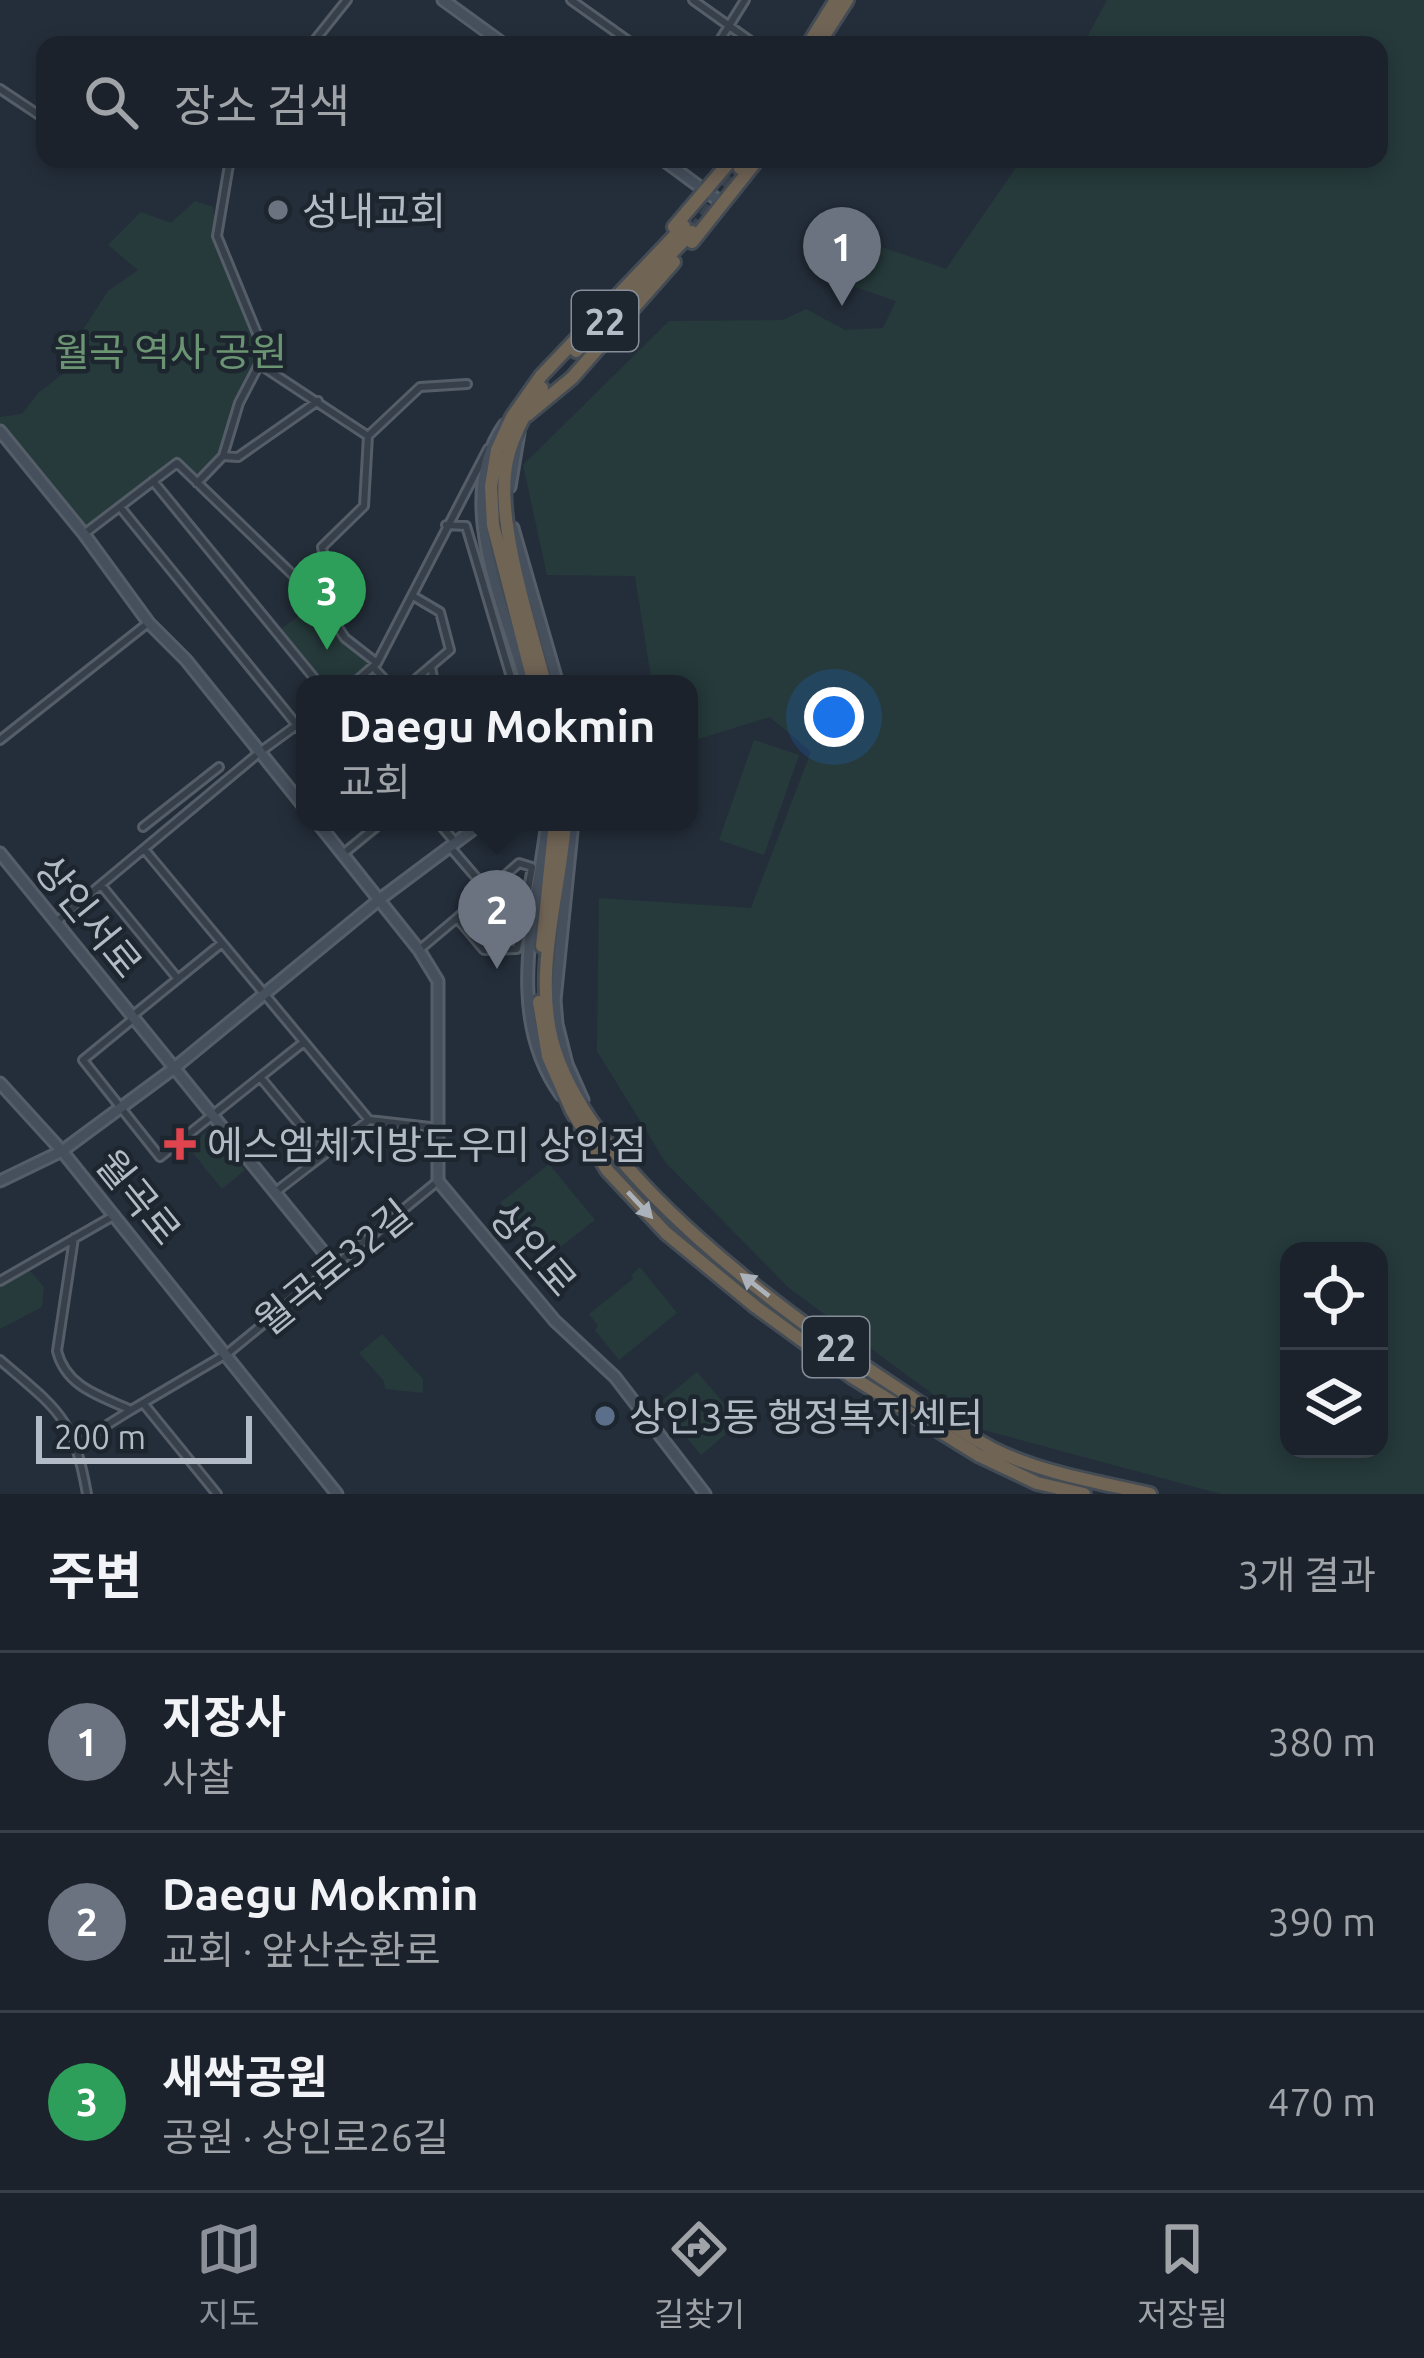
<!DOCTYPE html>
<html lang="ko">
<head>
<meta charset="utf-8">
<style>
	body { margin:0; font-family:Ubuntu,"Noto Sans KR",sans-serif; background:#282f38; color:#f1f3f6 }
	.controls { position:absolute; right:36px; bottom:36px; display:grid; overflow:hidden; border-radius:24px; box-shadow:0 6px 18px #0003 }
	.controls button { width:108px; height:108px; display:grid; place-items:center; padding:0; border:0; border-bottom:3px solid #393f48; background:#1b222c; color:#f1f3f6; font:60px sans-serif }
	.scale { position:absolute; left:36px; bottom:30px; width:216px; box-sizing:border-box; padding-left:12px; border:6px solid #b3bbc6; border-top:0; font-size:33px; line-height:42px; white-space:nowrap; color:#b3bbc6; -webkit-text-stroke:9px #1d252f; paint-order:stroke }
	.you { position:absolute; left:834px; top:717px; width:42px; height:42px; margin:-30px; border:9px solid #fff; border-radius:50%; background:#1a73e8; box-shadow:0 0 0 18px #1a73e833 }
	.badge { display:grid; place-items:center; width:78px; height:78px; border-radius:50%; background:#8c9099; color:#fff; font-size:39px; font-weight:700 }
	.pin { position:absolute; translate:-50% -99px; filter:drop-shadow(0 3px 6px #0008) }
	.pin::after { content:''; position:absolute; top:63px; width:42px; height:36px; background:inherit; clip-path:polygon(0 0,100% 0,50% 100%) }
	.popup { position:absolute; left:296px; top:675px; width:402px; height:156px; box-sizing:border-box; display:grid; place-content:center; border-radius:24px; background:#1b222c; filter:drop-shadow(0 3px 9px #0005); font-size:39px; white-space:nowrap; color:#a0a4a9 }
	.popup b { font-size:45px; color:#f1f3f6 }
	.popup::after { content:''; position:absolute; left:50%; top:100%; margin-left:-24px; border:24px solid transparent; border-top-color:#1b222c }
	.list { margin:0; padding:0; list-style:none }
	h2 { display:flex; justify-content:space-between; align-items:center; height:156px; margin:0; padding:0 48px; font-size:51px }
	h2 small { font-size:39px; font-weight:400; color:#a0a4a9 }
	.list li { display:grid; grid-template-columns:78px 1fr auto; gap:36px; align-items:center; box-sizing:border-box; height:180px; padding:0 48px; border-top:3px solid #393f48 }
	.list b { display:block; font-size:45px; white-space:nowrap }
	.list p { margin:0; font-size:39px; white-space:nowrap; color:#a0a4a9 }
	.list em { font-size:39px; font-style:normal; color:#a0a4a9 }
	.icon { flex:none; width:66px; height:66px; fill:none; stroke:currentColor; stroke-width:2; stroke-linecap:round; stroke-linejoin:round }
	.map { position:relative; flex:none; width:1424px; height:1494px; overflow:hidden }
	.search { position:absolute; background:#1b222c; box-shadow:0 6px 18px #0003; left:36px; right:36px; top:36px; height:132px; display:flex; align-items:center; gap:30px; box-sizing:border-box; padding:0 42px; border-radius:24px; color:#a0a4a9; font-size:45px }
	.sheet { height:696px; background:#1b222c }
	nav { display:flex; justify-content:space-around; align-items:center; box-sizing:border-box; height:168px; border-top:3px solid #393f48; background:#1b222c; font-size:33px; color:#a0a4a9 }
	nav a { display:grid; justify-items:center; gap:6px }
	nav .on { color:#8c9099 }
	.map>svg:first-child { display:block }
</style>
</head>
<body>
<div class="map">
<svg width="1424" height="1494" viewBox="0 0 1424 1494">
	<rect width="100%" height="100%" fill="#242e3a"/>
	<path fill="#263a3b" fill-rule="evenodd" d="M1107,0H1424V1494H1221L980,1429L789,1288L666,1163L597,1051L599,898L751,908L811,752L770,717L689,742V684H652L635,576L547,575L523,465L669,321L783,320L806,309L845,330L883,328L896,301L837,281L845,258L873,244L946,269L1022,159H1379V45H1083ZM1289,1251H1379V1449H1289Z
		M195,201L213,207L217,236L265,353L239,403L223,456L197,483L177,463L84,534L0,426V417L22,414L38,393L84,358L79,336L108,291L138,270L108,245L141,212L171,223Z
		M319,600L345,638L377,663L353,684H319L277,632Z
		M754,740L799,755L764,855L719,840Z
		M211,1128L245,1170L222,1189L188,1147Z
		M549,1164L595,1220L546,1258L500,1203Z
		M26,1266L44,1287L42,1307L0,1329V1281Z
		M640,1267L677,1313L619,1360L595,1330L598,1326L589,1314L633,1279L631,1275Z
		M382,1334L423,1379V1393L385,1389L384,1381L359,1353Z
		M697,1372L740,1422L701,1455L658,1404Z"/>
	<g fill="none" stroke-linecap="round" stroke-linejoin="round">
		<path stroke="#39434f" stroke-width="12" stroke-dasharray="12 6" stroke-linecap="butt" d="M693,231L740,168"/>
		<defs>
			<path id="street" d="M571,0L634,45
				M693,0L756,45
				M311,45L347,0
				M717,45L745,0
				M0,89L45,119
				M259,364L368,436
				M223,456L238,457L318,401
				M153,481L319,684
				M197,483L223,456L239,403L265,353L217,236L230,159
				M120,507L305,735
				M446,525L466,526L513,684
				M84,534L177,463L322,603L345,638L377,663
				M322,603L331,594L322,547L364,506L368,436L420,387L467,384
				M431,666L434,684
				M373,667L389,684
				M353,684L377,663L488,449
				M410,684L450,650L440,612L413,596
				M0,740L148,623
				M438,822L455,842
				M143,827L219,767
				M450,847L487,890
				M144,849L369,1120L439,1128
				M343,854L382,822
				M101,885L178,979
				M55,923L260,752L305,719
				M419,950L457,918L484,950L517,949L532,867L519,863L457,918
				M131,1017L222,943
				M133,1019L83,1060L160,1157L304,1042
				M260,1077L324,1154
				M274,1193L369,1120
				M74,1238L57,1351C66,1387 100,1396 131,1410L143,1403L217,1494
				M0,1281L115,1215
				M0,1360C58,1410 73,1416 87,1494
				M143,1403L228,1353L438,1181
				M78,1443L131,1410"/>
			<path id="secondary" d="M443,0L505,45
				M662,159L723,204
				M504,425C452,499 505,607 526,684
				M0,431L84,534L149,623L186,660L305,808
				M510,487L519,433
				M513,528L558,684
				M317,822L419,950L438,981V1181L555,1321L615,1377L705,1494
				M547,822C536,913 503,1015 561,1095
				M573,822L555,1000L557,1024L567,1064L583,1100
				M0,853L334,1265
				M0,1083L62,1151L337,1494
				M0,1181L62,1151L173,1069L380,899L483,822"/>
			<path id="highway" d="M808,45L836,0
				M818,45L847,0
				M740,168L746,159
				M674,227L732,159
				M692,242L758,159
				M576,351L692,232
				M542,388C525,413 508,442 505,473C499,533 530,624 545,684
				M527,415L572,378L674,262
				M534,684L493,525L491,486L497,450L512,417L541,376L684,226
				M565,822C560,893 534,969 552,1040C586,1172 790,1318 900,1390C931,1410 960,1432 993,1449C1041,1473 1098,1482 1150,1494
				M542,946L555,822
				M539,1002L548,1056L572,1111L607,1170L666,1233L756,1307L852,1377L978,1455L1037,1483L1084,1494"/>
		</defs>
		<use href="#street" stroke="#555e68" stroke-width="12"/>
		<use href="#secondary" stroke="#555e68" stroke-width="15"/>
		<use href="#highway" stroke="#434b55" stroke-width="18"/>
		<use href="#street" stroke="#37404a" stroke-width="6"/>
		<use href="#secondary" stroke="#46505d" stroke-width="9"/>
		<use href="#highway" stroke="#706455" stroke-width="12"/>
	</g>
	<defs><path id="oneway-solid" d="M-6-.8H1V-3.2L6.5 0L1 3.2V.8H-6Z" transform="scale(3)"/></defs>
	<g fill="#acb2bb">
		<use href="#oneway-solid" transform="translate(640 1205) rotate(47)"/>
		<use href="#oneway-solid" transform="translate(755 1285) rotate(-142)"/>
	</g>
	<circle fill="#6b7280" stroke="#1d252f" stroke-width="4.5" cx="278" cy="210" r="12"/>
	<path fill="#e0444e" stroke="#1d252f" stroke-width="4.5" d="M174 1126h12v12h12v12h-12v12h-12v-12h-12v-12h12z"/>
	<circle fill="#5c6f8a" stroke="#1d252f" stroke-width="4.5" cx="605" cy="1416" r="12"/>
	<g text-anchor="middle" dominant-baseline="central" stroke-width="9" stroke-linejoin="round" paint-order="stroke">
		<g fill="#1d252f" stroke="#868e99" stroke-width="3">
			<rect x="572" y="291" width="66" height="60" rx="9"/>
			<rect x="803" y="1317" width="66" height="60" rx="9"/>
		</g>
		<g font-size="36" font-weight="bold" fill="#b3bbc6">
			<text x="605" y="321">22</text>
			<text x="836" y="1347">22</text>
		</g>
		<g font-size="39" fill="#b3bbc6" stroke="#1d252f" text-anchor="start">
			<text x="302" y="210">성내교회</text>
			<text x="207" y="1144">에스엠체지방도우미 상인점</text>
			<text x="629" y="1416">상인3동 행정복지센터</text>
		</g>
		<g font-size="39" fill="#6b9572" stroke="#1d252f">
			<text x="170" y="351">월곡 역사 공원</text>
		</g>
		<g font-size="39" fill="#b3bbc6" stroke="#1d252f">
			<text transform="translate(89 916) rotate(51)">상인서로</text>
			<text transform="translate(139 1197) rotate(51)">월곡로</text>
			<text transform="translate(534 1249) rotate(49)">상인로</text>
			<text transform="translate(333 1267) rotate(-39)">월곡로32길</text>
		</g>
	</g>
</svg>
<div class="controls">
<button><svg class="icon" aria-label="locate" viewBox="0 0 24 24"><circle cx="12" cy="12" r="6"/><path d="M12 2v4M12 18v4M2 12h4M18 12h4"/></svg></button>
<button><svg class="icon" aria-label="layers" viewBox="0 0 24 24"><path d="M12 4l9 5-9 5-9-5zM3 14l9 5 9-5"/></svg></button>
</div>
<div class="scale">200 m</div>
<div class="you"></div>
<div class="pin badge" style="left:842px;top:306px;background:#6b7280">1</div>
<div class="pin badge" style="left:497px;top:969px;background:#6b7280">2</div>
<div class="popup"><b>Daegu Mokmin</b>교회</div>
<div class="pin badge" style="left:327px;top:650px;background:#2e9e5b">3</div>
<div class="search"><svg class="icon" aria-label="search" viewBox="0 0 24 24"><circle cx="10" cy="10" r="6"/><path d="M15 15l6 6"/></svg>장소 검색</div>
</div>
<section class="sheet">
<h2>주변<small>3개 결과</small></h2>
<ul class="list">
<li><span class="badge" style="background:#6b7280">1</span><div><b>지장사</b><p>사찰</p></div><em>380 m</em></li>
<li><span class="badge" style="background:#6b7280">2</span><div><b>Daegu Mokmin</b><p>교회 · 앞산순환로</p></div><em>390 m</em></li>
<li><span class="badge" style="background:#2e9e5b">3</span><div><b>새싹공원</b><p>공원 · 상인로26길</p></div><em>470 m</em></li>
</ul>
</section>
<nav>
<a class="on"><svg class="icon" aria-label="map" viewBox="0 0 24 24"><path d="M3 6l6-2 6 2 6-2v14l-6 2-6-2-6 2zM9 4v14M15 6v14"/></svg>지도</a>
<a><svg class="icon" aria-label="directions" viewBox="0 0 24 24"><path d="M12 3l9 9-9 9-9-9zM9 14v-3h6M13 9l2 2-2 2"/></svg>길찾기</a>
<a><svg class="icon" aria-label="saved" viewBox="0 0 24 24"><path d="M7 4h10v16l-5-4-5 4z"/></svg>저장됨</a>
</nav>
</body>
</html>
